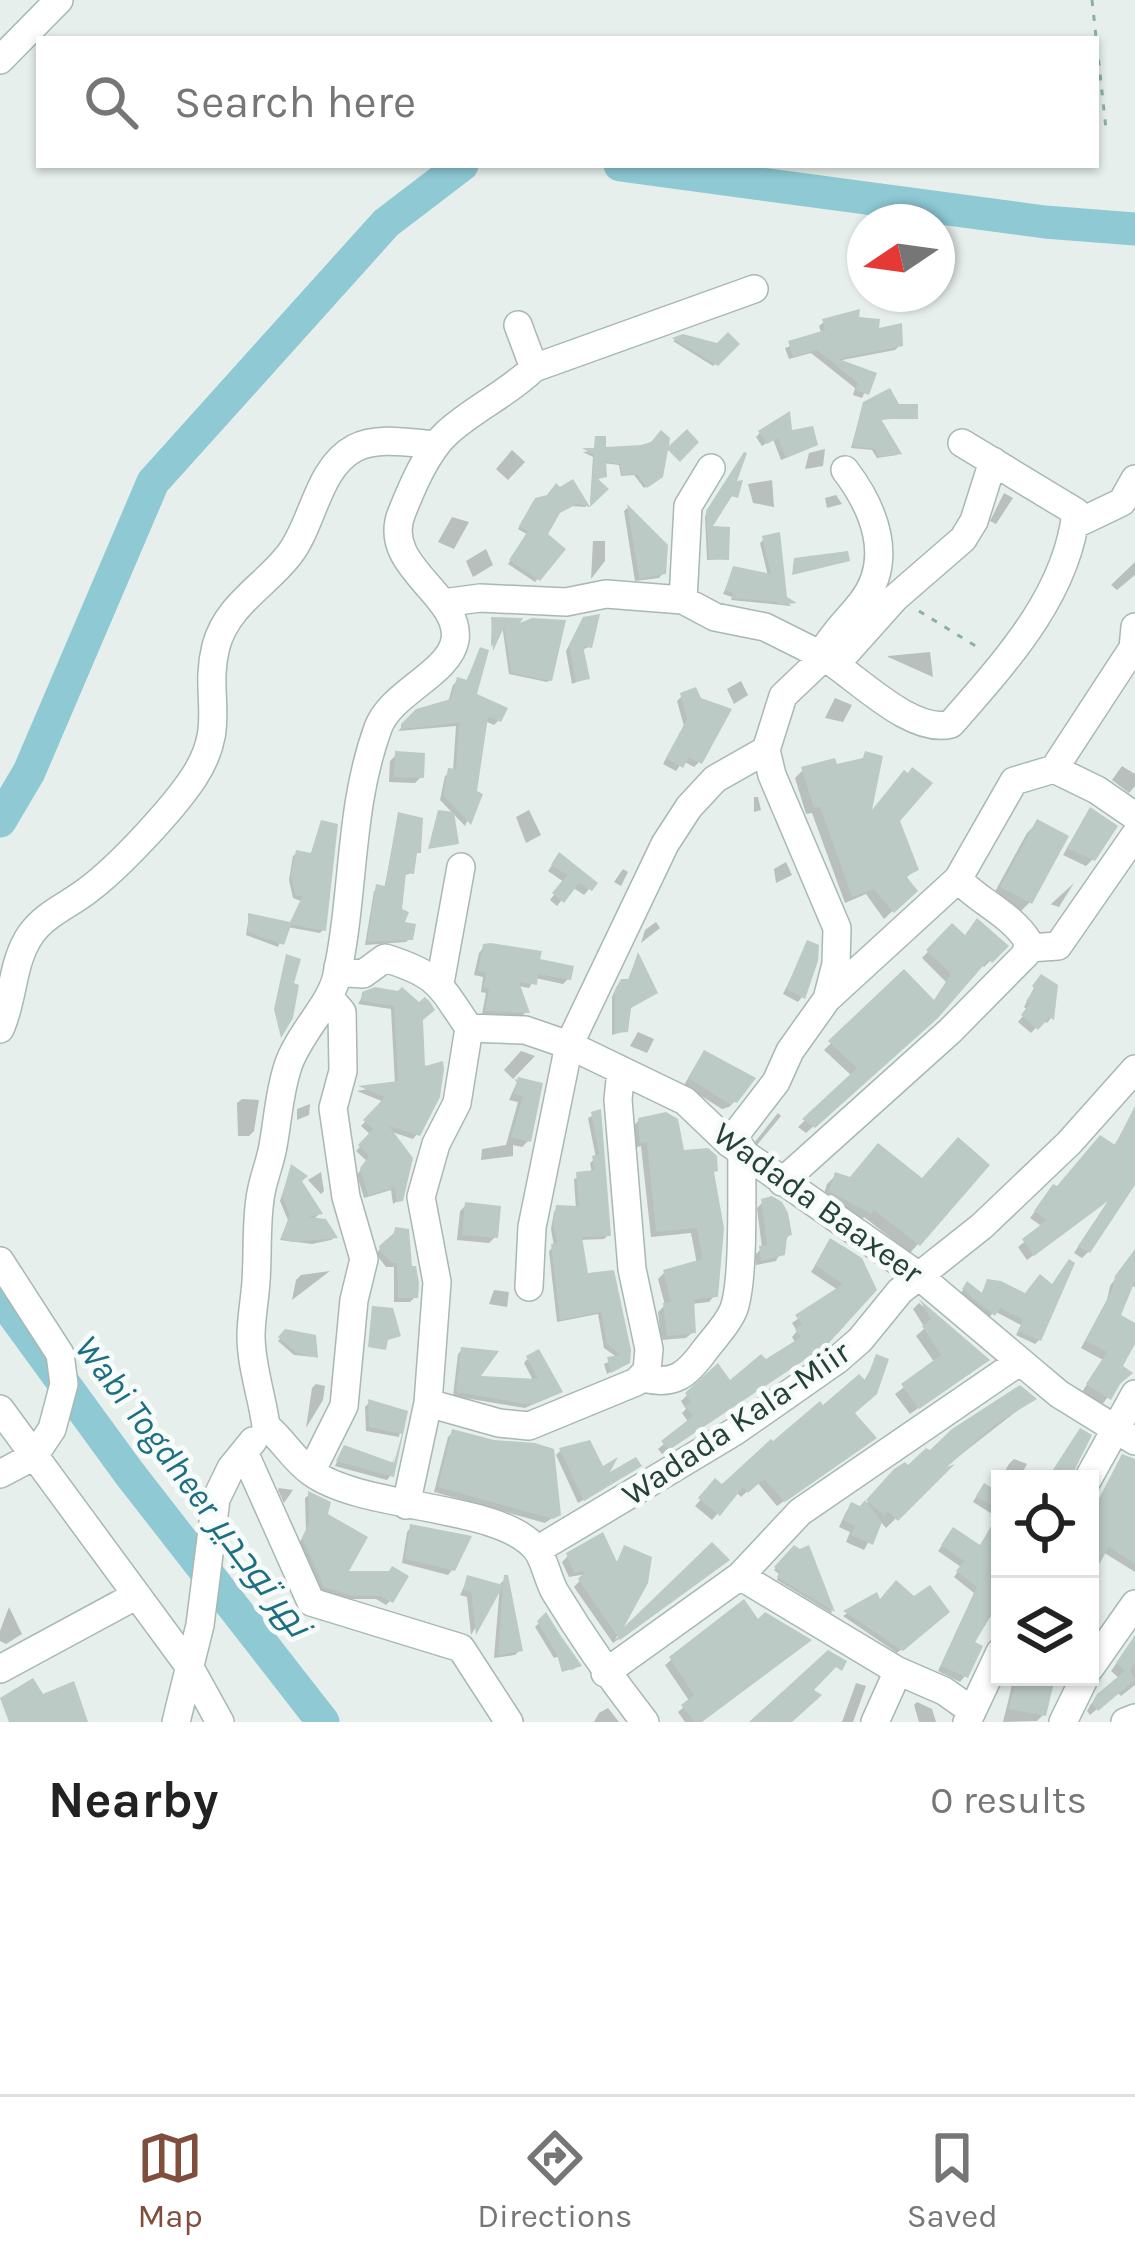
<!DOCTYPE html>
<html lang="en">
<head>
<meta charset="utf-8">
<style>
	body { margin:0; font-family:Karla,Cairo,sans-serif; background:#f6f6f6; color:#222 }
	.controls { position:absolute; right:36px; bottom:36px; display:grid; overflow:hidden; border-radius:0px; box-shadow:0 3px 9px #0004 }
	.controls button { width:108px; height:108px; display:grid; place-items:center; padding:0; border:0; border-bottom:3px solid #e0e0e0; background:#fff; color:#222; font:60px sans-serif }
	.compass { position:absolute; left:847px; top:204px; width:108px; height:108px; border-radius:50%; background:#fff; box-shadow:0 3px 9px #0004; rotate:257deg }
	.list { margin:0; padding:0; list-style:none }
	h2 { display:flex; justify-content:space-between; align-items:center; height:156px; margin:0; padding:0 48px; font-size:51px }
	h2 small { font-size:39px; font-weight:400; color:#767676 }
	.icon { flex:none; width:66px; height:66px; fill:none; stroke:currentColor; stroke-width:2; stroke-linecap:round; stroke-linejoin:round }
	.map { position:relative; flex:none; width:1135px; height:1722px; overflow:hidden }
	.search { position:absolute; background:#fff; box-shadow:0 3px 9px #0004; left:36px; right:36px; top:36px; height:132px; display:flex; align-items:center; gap:30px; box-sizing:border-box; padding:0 42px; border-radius:0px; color:#767676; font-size:45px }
	.sheet { height:372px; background:#fff }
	nav { display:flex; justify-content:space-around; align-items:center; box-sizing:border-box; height:168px; border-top:3px solid #e0e0e0; background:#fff; font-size:33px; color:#767676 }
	nav a { display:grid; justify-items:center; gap:6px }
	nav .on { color:#804e3d }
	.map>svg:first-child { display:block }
</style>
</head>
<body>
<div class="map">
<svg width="1135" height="1722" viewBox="0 0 1135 1722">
	<rect width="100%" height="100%" fill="#e6efeb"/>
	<path fill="#0003" d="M856,320L900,345L895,350L837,361L873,375L862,398L853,395L855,388L811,353L789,359L785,348L822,335L819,326L824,322Z
		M683,337L718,346L736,343L713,366L673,341Z
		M897,407L915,417L879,420L897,455L877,458L872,450L851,448L862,408Z
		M760,433L790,434L810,448L781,460L773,439L762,446L756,437Z
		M596,439L603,450L657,479L644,488L634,475L621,476L619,465L603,463L604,476L595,480L604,489L590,504L593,457L583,452L593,451Z
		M825,449L823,466L805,469L809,453Z
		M512,450L525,462L508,480L496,469Z
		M742,458L733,484L735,496L728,497L707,529L727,530L726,559L707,560L705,516Z
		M772,480L774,507L753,503L748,484Z
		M572,483L586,507L571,506L556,514L544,535L562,549L535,582L508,564L528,535L518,529L532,505Z
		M1004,493L1013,498L996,524L990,521Z
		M836,495L842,504L827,508L825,498Z
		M627,508L665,546L663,573L659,578L635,581L624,511Z
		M452,517L469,522L454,549L438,542Z
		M764,539L784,599L791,606L731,600L732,597L723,594L734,569L768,576L760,543Z
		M593,541H605V561L591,579Z
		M486,549L493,565L473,577L466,561Z
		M1135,562V575L1117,590L1111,585Z
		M492,620L518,621L550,680L547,682L509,674L502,624L491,647Z
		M580,625L589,647L581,650L587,678L572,684L566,651Z
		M481,650L474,696L498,721L494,725L485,721L473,793L479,796L465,826L440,800L445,776L453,771L456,726L398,731L418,711L448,702L453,685L458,680L465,683Z
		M930,652L933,677L888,657V656Z
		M741,681L748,695L734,704L727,689Z
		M682,696L699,762L694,767L683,761L676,771L663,764L684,726L677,701Z
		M835,698L852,705L843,722L825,718Z
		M397,754L421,777L415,783L389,782L390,761Z
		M866,755L867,819L896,820L916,870L904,879L914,891L884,919L866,894L845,903L812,813L806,814L795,778L803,770L858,762Z
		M1122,766L1135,774V786L1129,793L1112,780Z
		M754,797H758L761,810L754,812Z
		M529,810L541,835L526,843L516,817Z
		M399,816L414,856L411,873L403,876L401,924L410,938L406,942L365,945L374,891L384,889Z
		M1085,817L1093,859L1086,866L1063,855Z
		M322,823L323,930L320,933L287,927L278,947L246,935L249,916L290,925L301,901L293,898L289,880L293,856L297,853L310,856Z
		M1037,823L1030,902L1020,912L992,897L1027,833Z
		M555,861L589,889L584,895L572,887L557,906L550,900L564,882L548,871Z
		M786,862L792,875L776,883L774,869Z
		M623,869L628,872L621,886L614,882Z
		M1074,883L1059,907L1050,904H1051Z
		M656,922L660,928L641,943L645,930Z
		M952,927L964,938L1005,946L984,967L980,964L958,992L806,1133L798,1127L852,1076L824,1050L904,973L933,1003L946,982L922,958Z
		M808,944L802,997L798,1002L783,994Z
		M484,947L537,962L568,979L563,984L535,978L529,988L518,986L526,1012L522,1016L482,1014L486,993L481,992L483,977L474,975L479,953Z
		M637,957L625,1031L612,1035V997L617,986L627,982Z
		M1037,982L1055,987L1051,1018L1047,1023L1043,1020L1031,1033L1018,1022L1028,1010L1024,1007Z
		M375,990L420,1020L417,1134L413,1139L389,1131L401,1199L393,1204L391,1190L364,1198L357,1175L367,1161L356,1151L371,1135L361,1126L384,1102L357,1091L395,1084L391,1009L358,1004L363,995Z
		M638,1032L654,1039L647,1053L630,1046Z
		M521,1051L535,1056L513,1079L504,1070Z
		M699,1060L735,1101L729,1107L722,1109L684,1085Z
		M514,1079L539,1086L528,1141L522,1147L513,1145V1156L481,1160L482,1149L506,1145L518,1102L509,1100L517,1082Z
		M242,1099L259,1100L254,1131L249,1136H238L237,1103Z
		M310,1104L309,1115L297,1120V1109Z
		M598,1113L608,1235L604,1239L579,1240L586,1277L628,1350L622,1366L607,1374L604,1364L618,1358L604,1348L598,1314L557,1322L549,1251L554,1246L551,1229L554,1212L558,1208L576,1209L574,1179L592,1173L590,1163L596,1158L588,1118Z
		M778,1113L781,1116L757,1145L754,1143Z
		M1131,1119L1135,1121V1176L1088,1252L1082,1258L1074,1253L1110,1198L1027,1260L1018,1247L1043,1227L1030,1218L1048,1194L1113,1147Z
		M639,1120L711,1174L715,1295L709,1302L691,1304L693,1332L686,1338L661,1340L658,1312L665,1305L658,1279L664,1273L697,1264L691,1233L651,1237L641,1146L634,1148L633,1127Z
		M291,1168L319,1214L312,1221L334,1238L331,1240L312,1244L280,1240L288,1220L280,1201Z
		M321,1172L324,1191L321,1194L308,1180Z
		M836,1175L850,1180L922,1181L918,1244L910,1253L864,1217L860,1221L822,1200L827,1184Z
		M763,1202L789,1234L776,1261L756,1265L755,1255L762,1248L757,1208Z
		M466,1205L495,1237L489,1243L457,1240L460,1211Z
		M396,1230L415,1297L410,1302H394V1267H386L376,1254Z
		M830,1242L874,1290L838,1333L662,1454L658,1449L689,1423L682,1413L686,1409L681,1401L717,1368L729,1385L796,1344L792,1337L797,1331L792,1323L838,1290L811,1272Z
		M1135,1251V1287L1130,1285L1118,1316L1135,1326V1337L1119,1367L1116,1385L1102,1405L1082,1392L1103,1360L1081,1348L1107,1300L1110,1286Z
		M330,1271L292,1300L296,1280L301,1275Z
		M988,1282L1024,1297L1039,1340L1035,1344L1016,1335L1021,1325L994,1311L989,1318L960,1294L964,1289L980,1296Z
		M494,1290L509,1292L507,1307L489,1304Z
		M919,1303L986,1360L910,1414L895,1394L935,1363L916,1336L925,1328L913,1309Z
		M286,1332L315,1357L294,1355L278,1341Z
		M462,1350L475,1379L534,1382L524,1363L527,1359L560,1392L525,1408L453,1396L458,1354Z
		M877,1358L851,1414L867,1443L777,1506L757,1482L741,1497L736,1492L712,1520L695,1506L715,1483L722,1488L863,1383Z
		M316,1384L325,1386L323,1400L306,1428L312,1388Z
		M1032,1399L940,1471H944L886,1528L880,1521L864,1550L846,1542L850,1532L839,1527L846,1512L852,1506L860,1510L896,1472L908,1469Z
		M369,1403L404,1413L399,1437L366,1431L365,1407Z
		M453,1432L558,1514L545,1523L434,1492L448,1437Z
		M560,1451L602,1470L603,1480L633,1471L578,1503L556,1455Z
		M341,1453L392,1465L395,1454L391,1475L387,1480L335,1466Z
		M1014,1459L1027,1464L1019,1479H1000V1589L971,1643L965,1676L960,1682L938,1671L974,1593L954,1577L961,1567L938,1551L949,1536L979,1548L997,1517L973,1502L979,1492H992L1009,1464Z
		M1135,1462V1572L1103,1552L1090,1580V1517Z
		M279,1488L293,1490L284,1503L278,1490Z
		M309,1495L324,1515L344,1574L390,1601L386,1605L376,1599H347L320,1591L299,1544L306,1530L305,1498Z
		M411,1527L453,1569L448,1575L402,1563L407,1532Z
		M711,1546L720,1566L613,1643L574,1587L586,1574L569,1577L562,1562L568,1556L615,1565L625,1549L645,1582L615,1640Z
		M807,1549L832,1612L831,1613L777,1580L779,1574L774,1570L792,1551Z
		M468,1578L499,1587L471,1635L467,1597L460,1595Z
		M506,1578L520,1650L515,1655L494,1658L500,1584Z
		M876,1596L880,1603L946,1612L897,1653L843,1616Z
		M9,1607L22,1634L6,1644L0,1641V1631Z
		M730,1612L698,1722H685L678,1712L690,1702L665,1665Z
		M546,1616L578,1666L574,1669L571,1670L563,1655L554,1658L535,1627Z
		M1135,1637V1685L1121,1696L1117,1692L1090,1715L1087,1711L1091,1704L1119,1678L1111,1671Z
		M1014,1677H1053L1043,1715L1037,1721L1003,1722Z
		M856,1683L866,1686L853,1722H842Z
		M917,1702L932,1709L936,1722H919L914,1705Z
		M608,1708L619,1722H594L599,1713Z"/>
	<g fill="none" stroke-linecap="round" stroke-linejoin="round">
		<path stroke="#8ec9d4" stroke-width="33" d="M620,165L1045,222L1135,229
			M0,821L29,772L153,482L386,223L462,165
			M0,1296L129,1473L323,1722"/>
	</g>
	<path fill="#bbcac4" d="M860,309L859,317L880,319L879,328L902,323L903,346L839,359L877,373L869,395L855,390L858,383L817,350L793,357L788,341L825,330L822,319Z
		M728,332L740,344L718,366L672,338L683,334L717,343Z
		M890,388L899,404H918V419H881L902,454L879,457L875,449L852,446L863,402Z
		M790,411L792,430L813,426L818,445L786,458L778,438L767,444L758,431Z
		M687,429L699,442L680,462L668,450L663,477L647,488L637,474L622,475L620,464L606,462L607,477L598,479L609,489L590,507L594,455L582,448H594L595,436H606V447L641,445L651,442L661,430L670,438L669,446Z
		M744,452L747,453L737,481L743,480L738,498L732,496L713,526L730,527L729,560L709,559L706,511Z
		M573,479L590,507L577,504L560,513L548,534L566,549L540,581L509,560L528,531L519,526L535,498L547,495L556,483L560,487Z
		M627,504L668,545L666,574L639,579Z
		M780,532L787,597L797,603L778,605V602L732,598L733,593L725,590L733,566L771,574L762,536Z
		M848,551L850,561L792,575L794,558Z
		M600,614L592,648L583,646L590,679L576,682L569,645L583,617Z
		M491,617L523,618L520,623L532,618L566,620L552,681L511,673L504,627L493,651Z
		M480,647L489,650L477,694L508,708L501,722L488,717L477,791L483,794L471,825L443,795L448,768L456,769L459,723L401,729V724L416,709L451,699L457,677L467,680Z
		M696,687L701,698L732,709L702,764L689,757L683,768L666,758L687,719L680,693Z
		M395,751L425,753L424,778L394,777Z
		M865,751L883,756L872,810L904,770L908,773L912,767L933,783L900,821L919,870L906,876L918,891L894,913L874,889L852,897L820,807L814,808L801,767L835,758L837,764L863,758Z
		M1090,807L1118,826L1095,861L1067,848Z
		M438,810L454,812L459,844L428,849Z
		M398,812L423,818L421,853H417L414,874L406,873L402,909L409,912L405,922L416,924L413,940L367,942L376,884L385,886Z
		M1037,819L1069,836L1032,904L1000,887Z
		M321,820L338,824L326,931L291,925L284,945L248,932V913L290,922L302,897L295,895L291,875L296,850L311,853Z
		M559,852L598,883L592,891L579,883L564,903L552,893L567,875L551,865Z
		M977,918L1009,946L992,963L989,959L938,1018L815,1128L802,1119L857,1068L828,1041L904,969L934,1000L951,974L926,950L952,923L965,935Z
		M807,940L819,945L818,961L805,999L786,989Z
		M490,943L542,951L540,959L574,966L571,980L538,974L537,985L519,982L530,1013L485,1011L489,989L484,988L486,973L478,971L483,944Z
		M638,952L658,993L631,1008L628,1032L615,1033V990L621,979H629Z
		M286,954L301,959L294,983L299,985L293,1018L281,1038L274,1009Z
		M1041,974L1058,985L1054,1020L1050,1017L1038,1030L1021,1015L1030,1003L1026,1001L1035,989L1032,986Z
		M375,987L398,991L402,987L419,1002L425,997L430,1002L435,1010L423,1020L425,1066L443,1061L444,1069L440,1097L420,1136L389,1126L413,1158L403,1201L397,1202L395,1188L368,1195L360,1168L369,1156L358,1145L373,1129L363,1120L385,1097L358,1086L398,1081L394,1006L361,1001L362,992Z
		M704,1050L756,1078L737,1103L733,1101L731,1105L688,1078Z
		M518,1077L543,1083L531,1142L511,1137L523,1096L514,1094Z
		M1135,1106V1185L1090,1253L1078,1246L1108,1201L1034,1256L1022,1239L1047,1220L1034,1211L1053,1184L1057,1186L1100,1135L1115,1145Z
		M601,1109L611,1236L582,1237L588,1273L614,1270L631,1350L630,1363L611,1373L607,1357L621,1355L607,1344L601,1312L560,1320L551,1244L557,1243L553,1224L556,1205L579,1206L576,1172L595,1170L592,1156L599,1154L591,1112Z
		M666,1112L678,1119L684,1150L708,1148L717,1156L718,1171L714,1172L724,1228L718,1297L694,1299L696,1333L667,1336L663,1303L671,1302L663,1270L702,1259L697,1228L656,1232L647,1142L640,1143L638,1118Z
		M958,1137L990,1165L920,1246L874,1210L871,1214L829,1191L835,1172L850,1177L878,1143L922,1178Z
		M291,1164L308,1176L302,1181L323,1214L308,1217L326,1219L338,1238L292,1242L281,1238L290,1215L282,1196Z
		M772,1196L782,1202L788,1213L792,1235L787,1236L785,1255L761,1261L759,1246L767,1245L761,1199Z
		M465,1202L501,1206L498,1238L462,1235Z
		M395,1227L409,1229L412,1266H416L419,1283L418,1298H398L397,1263H392L380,1251L379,1246L394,1233Z
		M830,1238L862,1258L877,1290L827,1345L669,1450L661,1441L693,1416L685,1406L691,1402L685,1393L718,1363L730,1380L761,1354L766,1359L801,1337L795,1329L802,1324L795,1315L843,1284L815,1265Z
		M1135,1249V1281L1121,1315L1135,1323V1344L1123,1366L1133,1373L1120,1384L1111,1400L1086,1384L1107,1352L1085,1341L1112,1290L1115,1276Z
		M1069,1259L1075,1263L1041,1341L1018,1331L1023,1320L1000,1308L995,1316L962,1289L967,1281L982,1293L987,1279L1001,1281L1025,1293L1040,1274L1052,1284Z
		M919,1299L990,1360L919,1409L901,1384L941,1355L922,1326L931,1319Z
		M372,1306L393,1308L401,1336L388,1340L386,1350L368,1347Z
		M285,1329L316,1335L318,1358L297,1353L278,1337Z
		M461,1347L499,1351L481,1376L538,1379L526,1356L539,1349L563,1392L532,1405L456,1392Z
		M876,1354L889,1359L877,1394L855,1413L877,1438L785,1502L764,1479L748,1493L743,1487L720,1516L698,1498L715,1478L722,1484L771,1439L773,1441L820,1401L823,1405L859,1374L866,1381Z
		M1020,1385L1037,1399L997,1423L947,1467L955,1464L898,1521L887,1511L885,1516L866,1500L894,1469L905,1462L908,1465L926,1448L930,1450L952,1429Z
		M368,1399L408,1411L394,1477L336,1461L344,1445L394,1463L402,1434L369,1427Z
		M1080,1428L1092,1435L1070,1479H1047Z
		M452,1429L494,1440L535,1443L554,1449L561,1515L553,1519L438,1487Z
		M590,1440L603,1466L618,1457L610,1472L636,1457L642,1466L584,1501L559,1448Z
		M1122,1454L1135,1459V1564L1109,1547L1090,1580V1516Z
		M984,1483L1000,1493V1601L975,1642L983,1646L968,1678L941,1666L977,1587L956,1571L964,1561L941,1545L953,1527L980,1545L1000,1511L976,1496Z
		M308,1491L331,1502L328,1514L368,1537L349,1571H389L392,1566L409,1576L393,1603L381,1596H353L324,1587L302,1538L309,1523Z
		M865,1500L882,1522L873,1545L851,1535L855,1526L843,1520L851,1502L860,1506Z
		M410,1524L472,1536L455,1571L405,1559Z
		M603,1532L617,1562L624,1545L652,1557L648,1583L624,1627L712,1542L730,1560L620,1640L578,1579L585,1571L574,1573L566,1553Z
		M794,1545L800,1549L809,1545L835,1612L777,1577L780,1571L774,1567Z
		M467,1575L503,1585L504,1575H508L523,1651L498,1655L503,1586L476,1635L471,1592L463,1590Z
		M896,1580L914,1596L930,1585L950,1612L903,1651L843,1611L877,1592L880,1599Z
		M744,1599L758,1619L765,1612L812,1640L702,1722H695L681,1705L694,1695L669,1657Z
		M546,1612L561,1636L582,1666L562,1672L557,1655L537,1621Z
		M1135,1635V1663L1130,1670L1135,1680L1098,1711L1092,1703L1097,1694L1125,1671L1116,1663Z
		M828,1650L847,1661L842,1671L836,1667L814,1690L822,1695L792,1722H749Z
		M1016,1677L1054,1682L1046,1716L1009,1709Z
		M33,1678L43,1694L74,1681L88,1722H9L0,1698Z"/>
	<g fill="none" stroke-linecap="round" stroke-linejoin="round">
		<defs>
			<path id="minor" d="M0,60L59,0
				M534,368L754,289
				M1074,525L1122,502L1135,479
				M683,600L688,506L711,468
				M443,603L480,598L566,602L606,594L683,600L715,617L765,627L821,655
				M824,657C858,678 912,735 951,724C1004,663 1067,596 1076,512L962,443
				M836,664L895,598L963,539L974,521L993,461
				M1054,769L1097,790L1135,816
				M1029,948L1058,946L1135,835
				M338,967L348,973L363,974L385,958C439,975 439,984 469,1028L457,1103L436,1144L421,1197L437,1282L428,1403L406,1505
				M440,983L461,867
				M827,999L958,879
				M469,1028L525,1030L569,1045L685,1101L729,1143L919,1276L1059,1394L1135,1441
				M0,1029C14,999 11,963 31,934C45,914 69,905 88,890C119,867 173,809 194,777C228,725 203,697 216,646C227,605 265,586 289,555C314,523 317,468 355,448C377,436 412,443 436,445
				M729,1143L776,1082L790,1051L827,999L836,964L837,928L772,775L766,750
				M782,1182L950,1031L1026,954L1028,941C1010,913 979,902 958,879L1014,781L1054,769L1133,648L1135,627
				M0,1261L60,1354L64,1384L52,1429L34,1456L0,1474
				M529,1287L532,1227L569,1045L665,844L689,807L715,779L766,750L783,696L824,657L821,655C832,634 848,620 862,602C895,559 874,508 845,470
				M643,1378C674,1386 687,1375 705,1350C714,1338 727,1325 733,1311C745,1283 741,1185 742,1149
				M428,1403L499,1423L529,1426L636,1382L647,1371L649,1349L632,1269L618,1100L621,1070
				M0,1409L189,1666L220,1722
				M266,1426C262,1396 251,1366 251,1336C251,1318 255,1299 256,1281C258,1254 256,1226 260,1199C262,1181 270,1164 273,1146C278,1119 279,1093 288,1066C298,1035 329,1006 336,979C355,895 348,810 378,728C391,692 449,674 455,640C462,595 379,566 402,512C412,487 427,451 447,433C474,408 506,395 534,368L518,325
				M266,1426C282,1439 294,1460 311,1472C364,1511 501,1503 537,1550C545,1561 548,1580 555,1592C583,1638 612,1680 645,1722
				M244,1452L311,1602L461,1648L509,1722
				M311,1472L344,1406L354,1300L364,1259L346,1197L333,1108L343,1071L342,1012L329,997
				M1088,1479L1135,1394
				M537,1550L734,1432L837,1360L860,1340L900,1291L982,1226L1069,1143L1135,1069
				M1090,1668L1135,1604
				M0,1669L135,1596
				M605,1673L740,1576
				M971,1710L944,1691L898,1671L740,1576L800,1512L1019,1362
				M176,1722L200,1625L216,1499L231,1468L253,1441
				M875,1722L898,1671
				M967,1722L1000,1652
				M1063,1722L1085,1677
				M1125,1722L1135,1718"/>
		</defs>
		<use href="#minor" stroke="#a8b8b2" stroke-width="30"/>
		<path stroke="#86b3a5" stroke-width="3" stroke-dasharray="6 9" stroke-linecap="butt" d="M1092,0L1106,129
			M919,611L982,650"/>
		<use href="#minor" stroke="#fff" stroke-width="27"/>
	</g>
	<g text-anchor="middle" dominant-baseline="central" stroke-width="10" stroke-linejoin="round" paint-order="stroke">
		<g font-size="33" fill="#24423a" stroke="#f7fbf9">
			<text transform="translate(818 1203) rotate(36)">Wadada Baaxeer</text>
			<text transform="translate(736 1423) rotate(-34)">Wadada Kala-Miir</text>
		</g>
		<g font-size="36" font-style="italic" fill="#1c6f80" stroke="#f7fbf9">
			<text transform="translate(193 1486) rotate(53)">Wabi Togdheer نهر توجدير</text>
		</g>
	</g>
</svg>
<div class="controls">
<button><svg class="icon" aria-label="locate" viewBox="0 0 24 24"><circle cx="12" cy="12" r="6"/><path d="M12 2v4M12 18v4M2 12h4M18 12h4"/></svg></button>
<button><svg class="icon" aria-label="layers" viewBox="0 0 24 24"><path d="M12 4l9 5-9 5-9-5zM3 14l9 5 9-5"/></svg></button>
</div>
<svg class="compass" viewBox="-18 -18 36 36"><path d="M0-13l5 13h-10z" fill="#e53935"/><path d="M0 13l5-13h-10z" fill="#767676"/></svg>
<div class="search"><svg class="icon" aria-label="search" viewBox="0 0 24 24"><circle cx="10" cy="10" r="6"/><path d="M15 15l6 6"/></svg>Search here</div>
</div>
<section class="sheet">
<h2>Nearby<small>0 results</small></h2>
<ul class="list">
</ul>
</section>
<nav>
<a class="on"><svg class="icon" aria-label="map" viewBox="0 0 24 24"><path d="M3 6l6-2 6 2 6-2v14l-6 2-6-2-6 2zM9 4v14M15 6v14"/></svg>Map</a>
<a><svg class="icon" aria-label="directions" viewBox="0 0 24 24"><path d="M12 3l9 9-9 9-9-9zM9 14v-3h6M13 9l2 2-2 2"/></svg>Directions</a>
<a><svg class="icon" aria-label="saved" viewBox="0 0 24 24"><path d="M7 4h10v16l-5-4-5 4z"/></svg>Saved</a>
</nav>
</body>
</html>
